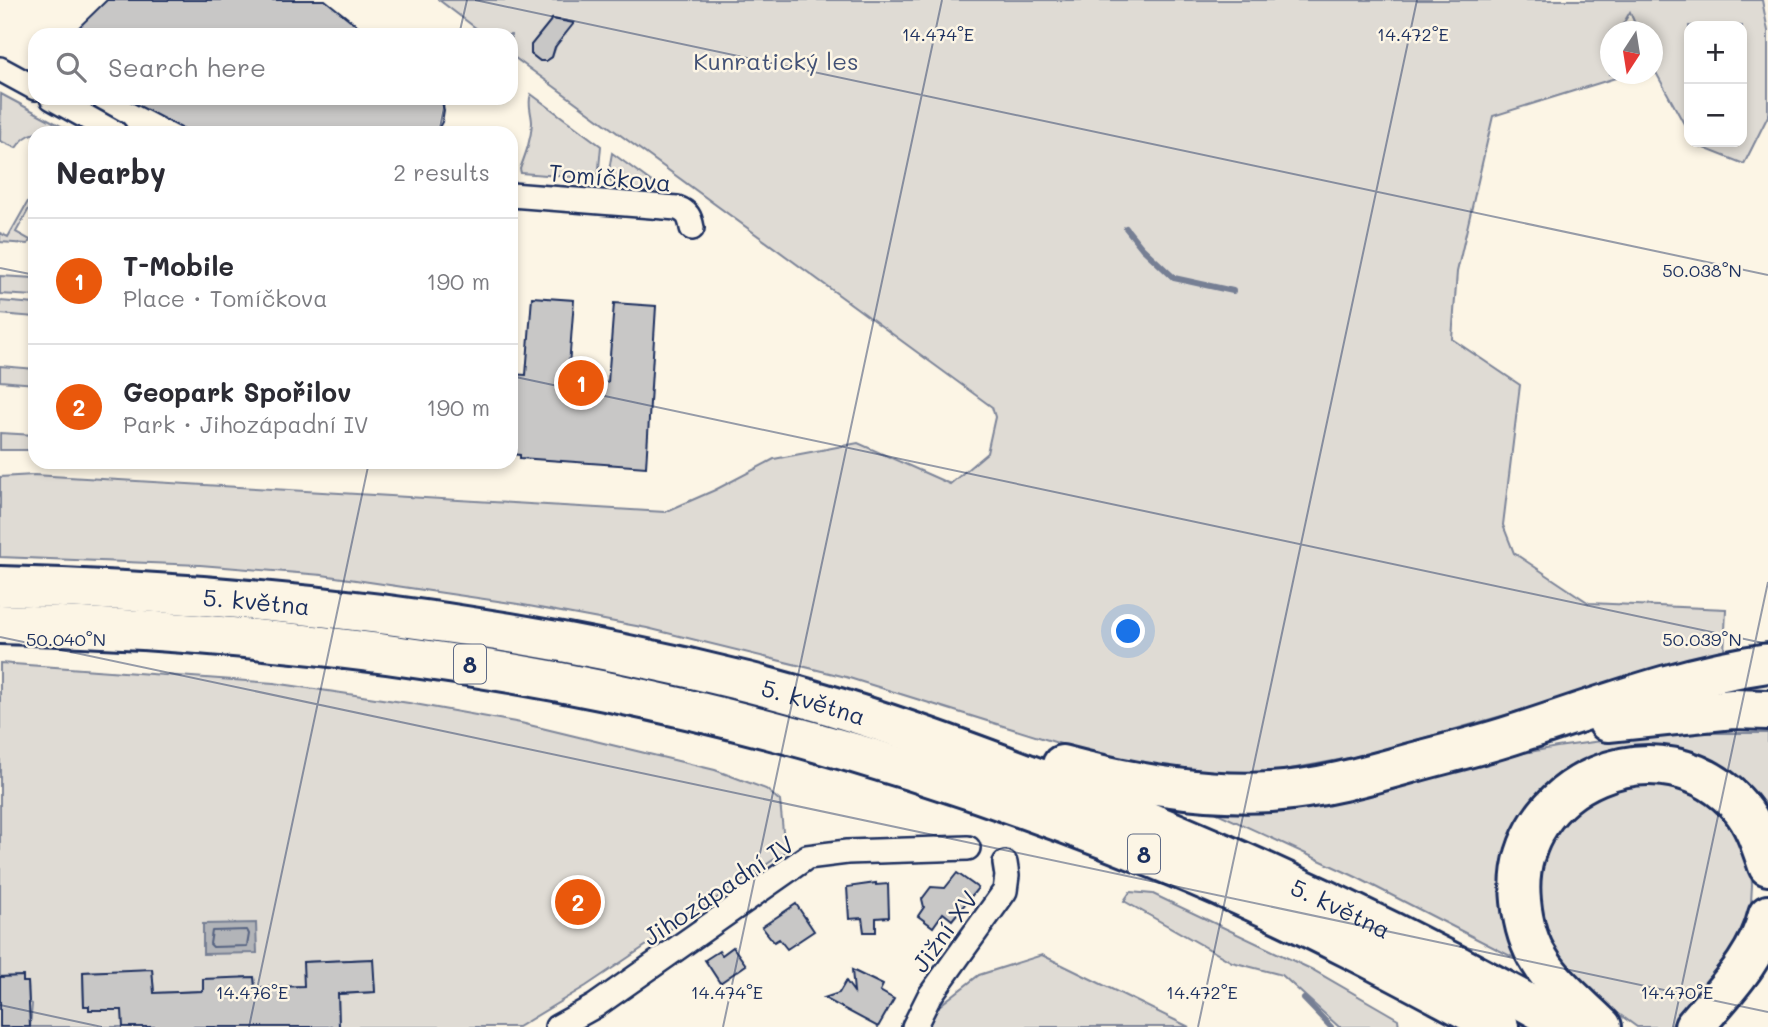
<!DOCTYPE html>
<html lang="en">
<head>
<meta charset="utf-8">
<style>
	body { margin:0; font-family:Mali,sans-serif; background:#f2f2f3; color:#2b2b33 }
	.controls { position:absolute; right:21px; top:21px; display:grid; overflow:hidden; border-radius:14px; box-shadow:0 4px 10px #0003 }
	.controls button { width:63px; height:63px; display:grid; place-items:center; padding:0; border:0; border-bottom:2px solid #e1e1e2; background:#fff; color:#2b2b33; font:35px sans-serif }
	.compass { position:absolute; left:1600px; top:21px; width:63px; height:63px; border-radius:50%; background:#fff; box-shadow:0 4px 10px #0003; rotate:192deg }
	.you { position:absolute; left:1129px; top:632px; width:24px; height:24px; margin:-18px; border:5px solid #fff; border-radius:50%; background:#1a73e8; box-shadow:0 0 0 10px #1a73e833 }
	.badge { display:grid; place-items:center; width:46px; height:46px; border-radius:50%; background:#ea580c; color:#fff; font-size:23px; font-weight:700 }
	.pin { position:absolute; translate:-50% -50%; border:4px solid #fff; box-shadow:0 2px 7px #0006 }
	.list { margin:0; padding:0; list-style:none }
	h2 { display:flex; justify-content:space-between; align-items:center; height:91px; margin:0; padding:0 28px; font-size:30px }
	h2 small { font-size:23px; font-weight:400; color:#7c7c81 }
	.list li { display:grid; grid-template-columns:46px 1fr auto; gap:21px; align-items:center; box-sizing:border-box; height:126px; padding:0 28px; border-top:2px solid #e1e1e2 }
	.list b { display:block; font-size:26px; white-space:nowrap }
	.list p { margin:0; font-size:23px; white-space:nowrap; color:#7c7c81 }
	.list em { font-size:23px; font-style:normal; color:#7c7c81 }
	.icon { flex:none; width:38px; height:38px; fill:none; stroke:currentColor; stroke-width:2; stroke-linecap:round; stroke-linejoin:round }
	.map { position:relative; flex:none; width:1768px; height:1027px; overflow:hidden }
	.search { position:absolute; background:#fff; box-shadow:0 4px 10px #0003; left:28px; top:28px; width:490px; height:77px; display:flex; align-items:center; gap:18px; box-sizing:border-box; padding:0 24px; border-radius:21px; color:#7c7c81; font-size:26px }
	.panel { position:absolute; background:#fff; box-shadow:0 4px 10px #0003; left:28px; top:126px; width:490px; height:343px; border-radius:21px }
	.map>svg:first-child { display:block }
</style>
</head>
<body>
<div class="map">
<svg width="1768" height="1027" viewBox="0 0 1768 1027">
	<rect width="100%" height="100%" fill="#fcf5e5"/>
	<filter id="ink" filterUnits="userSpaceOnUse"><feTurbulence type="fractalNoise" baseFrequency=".0143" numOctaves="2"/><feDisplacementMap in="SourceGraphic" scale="14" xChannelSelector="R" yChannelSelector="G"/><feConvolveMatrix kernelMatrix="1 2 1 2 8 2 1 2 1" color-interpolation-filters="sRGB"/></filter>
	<g filter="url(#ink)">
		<path fill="#dfdbd4" stroke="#7d8599" stroke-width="2" fill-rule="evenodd" d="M439,0H1762L1768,31V116L1744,164L1696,145L1694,142H1742V26H1689V133L1653,67L1652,32L1638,31L1630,12L1619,31L1610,32V74H1622V76L1493,116L1457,272L1452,339L1520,385L1503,525L1514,553L1589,603L1726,609L1724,653L1360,756L1274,772L1196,774L1126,762L1077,749L846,677L647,628L518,604L322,575L200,565L0,557V477L34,475L665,512L715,490L774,459L858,443L950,484L987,453L995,417L992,407L511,55V35H485ZM552,19L554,28L561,21H565L552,57L546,61H540L531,54V45Z
			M1,94L74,133C50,133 31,125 16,148L0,141Z
			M531,94L601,146L598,179L521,173L520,169C526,153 531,140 532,123C532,113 527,104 531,94Z
			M612,153L664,191L615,188C606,178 610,165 612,153Z
			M35,189V198L16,232L30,240L28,244L0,242V233L8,237Z
			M0,276L35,278V296L0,294Z
			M0,301L35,304V317L0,314Z
			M0,366L35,369V384L0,381Z
			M0,433L35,435V450H0Z
			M0,663L274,683L409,703L521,723L715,770L766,789L780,801L785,852L586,986L518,1027H339L338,994L375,992L372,959L304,962V986L255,988L254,977H242V981L203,979V991L154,993L152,970L83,972L84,1006H89V1010H105L123,1005V1027H30L32,1004L29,1002L28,982H23V976L0,977Z
			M1660,733H1768V795L1762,808L1745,791L1562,776L1520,955L1516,959L1356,877L1217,813L1218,809L1557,747Z
			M1671,784L1702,798L1732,822L1751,868L1752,885L1751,903L1743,934L1703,994L1669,1027H1637L1587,991L1544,939L1535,882L1562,817L1613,785Z
			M1130,892L1153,894L1313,970L1398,1019L1399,1027H1339L1282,975L1232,962L1124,901Z
			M1042,955L1189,1027H928L939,1006L979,975Z"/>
		<path fill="#b2b4b8" stroke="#767f94" stroke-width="2" d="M256,923L257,953L203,954V924Z"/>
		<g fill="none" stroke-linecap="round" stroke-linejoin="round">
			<path stroke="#576482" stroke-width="2" d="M247,930L249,934L247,946L213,947L210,944L212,931Z"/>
			<path stroke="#767f94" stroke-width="6" d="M1126,228L1142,248L1174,278L1233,291
				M1304,999L1331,1027"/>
		</g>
		<path fill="#c8c7c6" stroke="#1b2f5e" stroke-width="2" d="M107,0H325L369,35H71Z
			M552,19L574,23L555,47L552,57L546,61H540L531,54V45Z
			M124,98H441L444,110L442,122L436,133H242L183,129Z
			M532,297L574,300L568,379L608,382L614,303L656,306L646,467L520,458V455L511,454V374L526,375Z
			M957,873L978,888L952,920L943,913L933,927L918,916L924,907L922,899L931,887L945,888Z
			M876,883V885L888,884L889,917L876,918V932H864L862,918L849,919L847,887Z
			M796,904L814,931L787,949L779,939L774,942L762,927Z
			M733,947L746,965L720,983L705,960L719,951L722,955Z
			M373,959L375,992L338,994L339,1027H123L122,1010H89V1006H84L83,972L152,969L154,993L203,991V979L254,977L255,988L304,986L303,962Z
			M852,970L883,985L880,991L894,999L878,1027L824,998L839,993L846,981L854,992Z
			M23,976V982H28L30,1027H0V977Z"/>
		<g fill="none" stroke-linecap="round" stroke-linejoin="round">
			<defs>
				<path id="minor" d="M0,69L35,88
					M52,98L115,133
					M511,195L677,208C688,212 690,217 692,228
					M557,1027L595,1006L807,857L847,852L968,848
					M914,1027L929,997L1005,891L1007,876L1005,863"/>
				<g id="trunk">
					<path id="s1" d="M0,586C252,592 502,621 747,682C857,710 963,749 1069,790C1242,857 1409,935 1570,1027"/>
					<path d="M0,624C419,634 809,711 1196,876C1300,920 1399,973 1499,1027"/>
					<path d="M1608,722L1733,709L1768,710"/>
					<path d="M1062,765C1130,783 1201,796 1271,792C1319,789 1365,776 1411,763C1447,753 1483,745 1518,733C1601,706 1682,675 1768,663"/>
					<path d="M1602,1027C1581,1006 1555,986 1540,961C1528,943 1523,922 1521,901C1509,782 1664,717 1741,808C1755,825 1761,846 1768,866"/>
					<path d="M1694,1027C1722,993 1758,959 1768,915"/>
				</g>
			</defs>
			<use href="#minor" stroke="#1b2f5e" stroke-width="28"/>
			<use href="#trunk" stroke="#1b2f5e" stroke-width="44"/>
			<use href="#minor" stroke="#fcf5e5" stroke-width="23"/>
			<use href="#trunk" stroke="#fcf5e5" stroke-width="38"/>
		</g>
	</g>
	<path fill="none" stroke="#1b2f5e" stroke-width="2" stroke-opacity="0.45" d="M475,0L1768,275M459,35L467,0M439,133L446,98M0,268L35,275M511,376L1768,644M0,637L1768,1012M0,1005L102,1027M249,1027L369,462M723,1027L942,0M1198,1027L1417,0M1673,1027L1768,582"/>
	<g text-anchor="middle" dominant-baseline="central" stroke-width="5" stroke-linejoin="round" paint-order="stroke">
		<g fill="#fcf5e5" stroke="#5e6a86" stroke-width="2">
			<rect x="454" y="644.5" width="32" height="39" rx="5"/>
			<rect x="1128" y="834.5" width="32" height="39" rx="5"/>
		</g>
		<g font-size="23" font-weight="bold" fill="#1b2f5e">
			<text x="470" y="664">8</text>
			<text x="1144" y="854">8</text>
		</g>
		<g font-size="24" fill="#425176" stroke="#fcf5e5">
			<text x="776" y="60">Kunratický les</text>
		</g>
		<g font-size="24" fill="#1b2f5e" stroke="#fcf5e5">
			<text transform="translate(610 177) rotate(5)">Tomíčkova</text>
			<text stroke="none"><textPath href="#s1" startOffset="257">5. května</textPath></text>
			<text stroke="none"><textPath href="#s1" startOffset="824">5. května</textPath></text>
			<text transform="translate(718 890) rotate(-34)">Jihozápadní IV</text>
			<text stroke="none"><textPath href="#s1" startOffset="1391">5. května</textPath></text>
			<text transform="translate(944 931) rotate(-54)">Jižní XV</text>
		</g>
	</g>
	<g font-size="18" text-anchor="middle" fill="#1b2f5e" stroke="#fcf5e5" stroke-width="5" stroke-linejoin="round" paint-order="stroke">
		<text x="938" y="41">14.474°E</text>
		<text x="1413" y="41">14.472°E</text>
		<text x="1702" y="277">50.038°N</text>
		<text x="1702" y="646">50.039°N</text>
		<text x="66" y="646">50.040°N</text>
		<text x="252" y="999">14.476°E</text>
		<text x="727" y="999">14.474°E</text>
		<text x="1202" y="999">14.472°E</text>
		<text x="1677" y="999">14.470°E</text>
	</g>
</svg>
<div class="controls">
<button>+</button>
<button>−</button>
</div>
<svg class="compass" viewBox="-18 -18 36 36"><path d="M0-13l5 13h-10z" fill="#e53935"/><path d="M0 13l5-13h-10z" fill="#7c7c81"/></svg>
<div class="you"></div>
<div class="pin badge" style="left:581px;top:383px">1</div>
<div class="pin badge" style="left:578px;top:902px">2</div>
<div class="search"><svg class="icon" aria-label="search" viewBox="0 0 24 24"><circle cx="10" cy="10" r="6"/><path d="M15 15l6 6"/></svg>Search here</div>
<section class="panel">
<h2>Nearby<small>2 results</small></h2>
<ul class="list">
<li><span class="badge">1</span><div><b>T-Mobile</b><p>Place · Tomíčkova</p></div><em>190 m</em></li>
<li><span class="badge">2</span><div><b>Geopark Spořilov</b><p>Park · Jihozápadní IV</p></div><em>190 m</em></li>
</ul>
</section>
</div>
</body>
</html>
